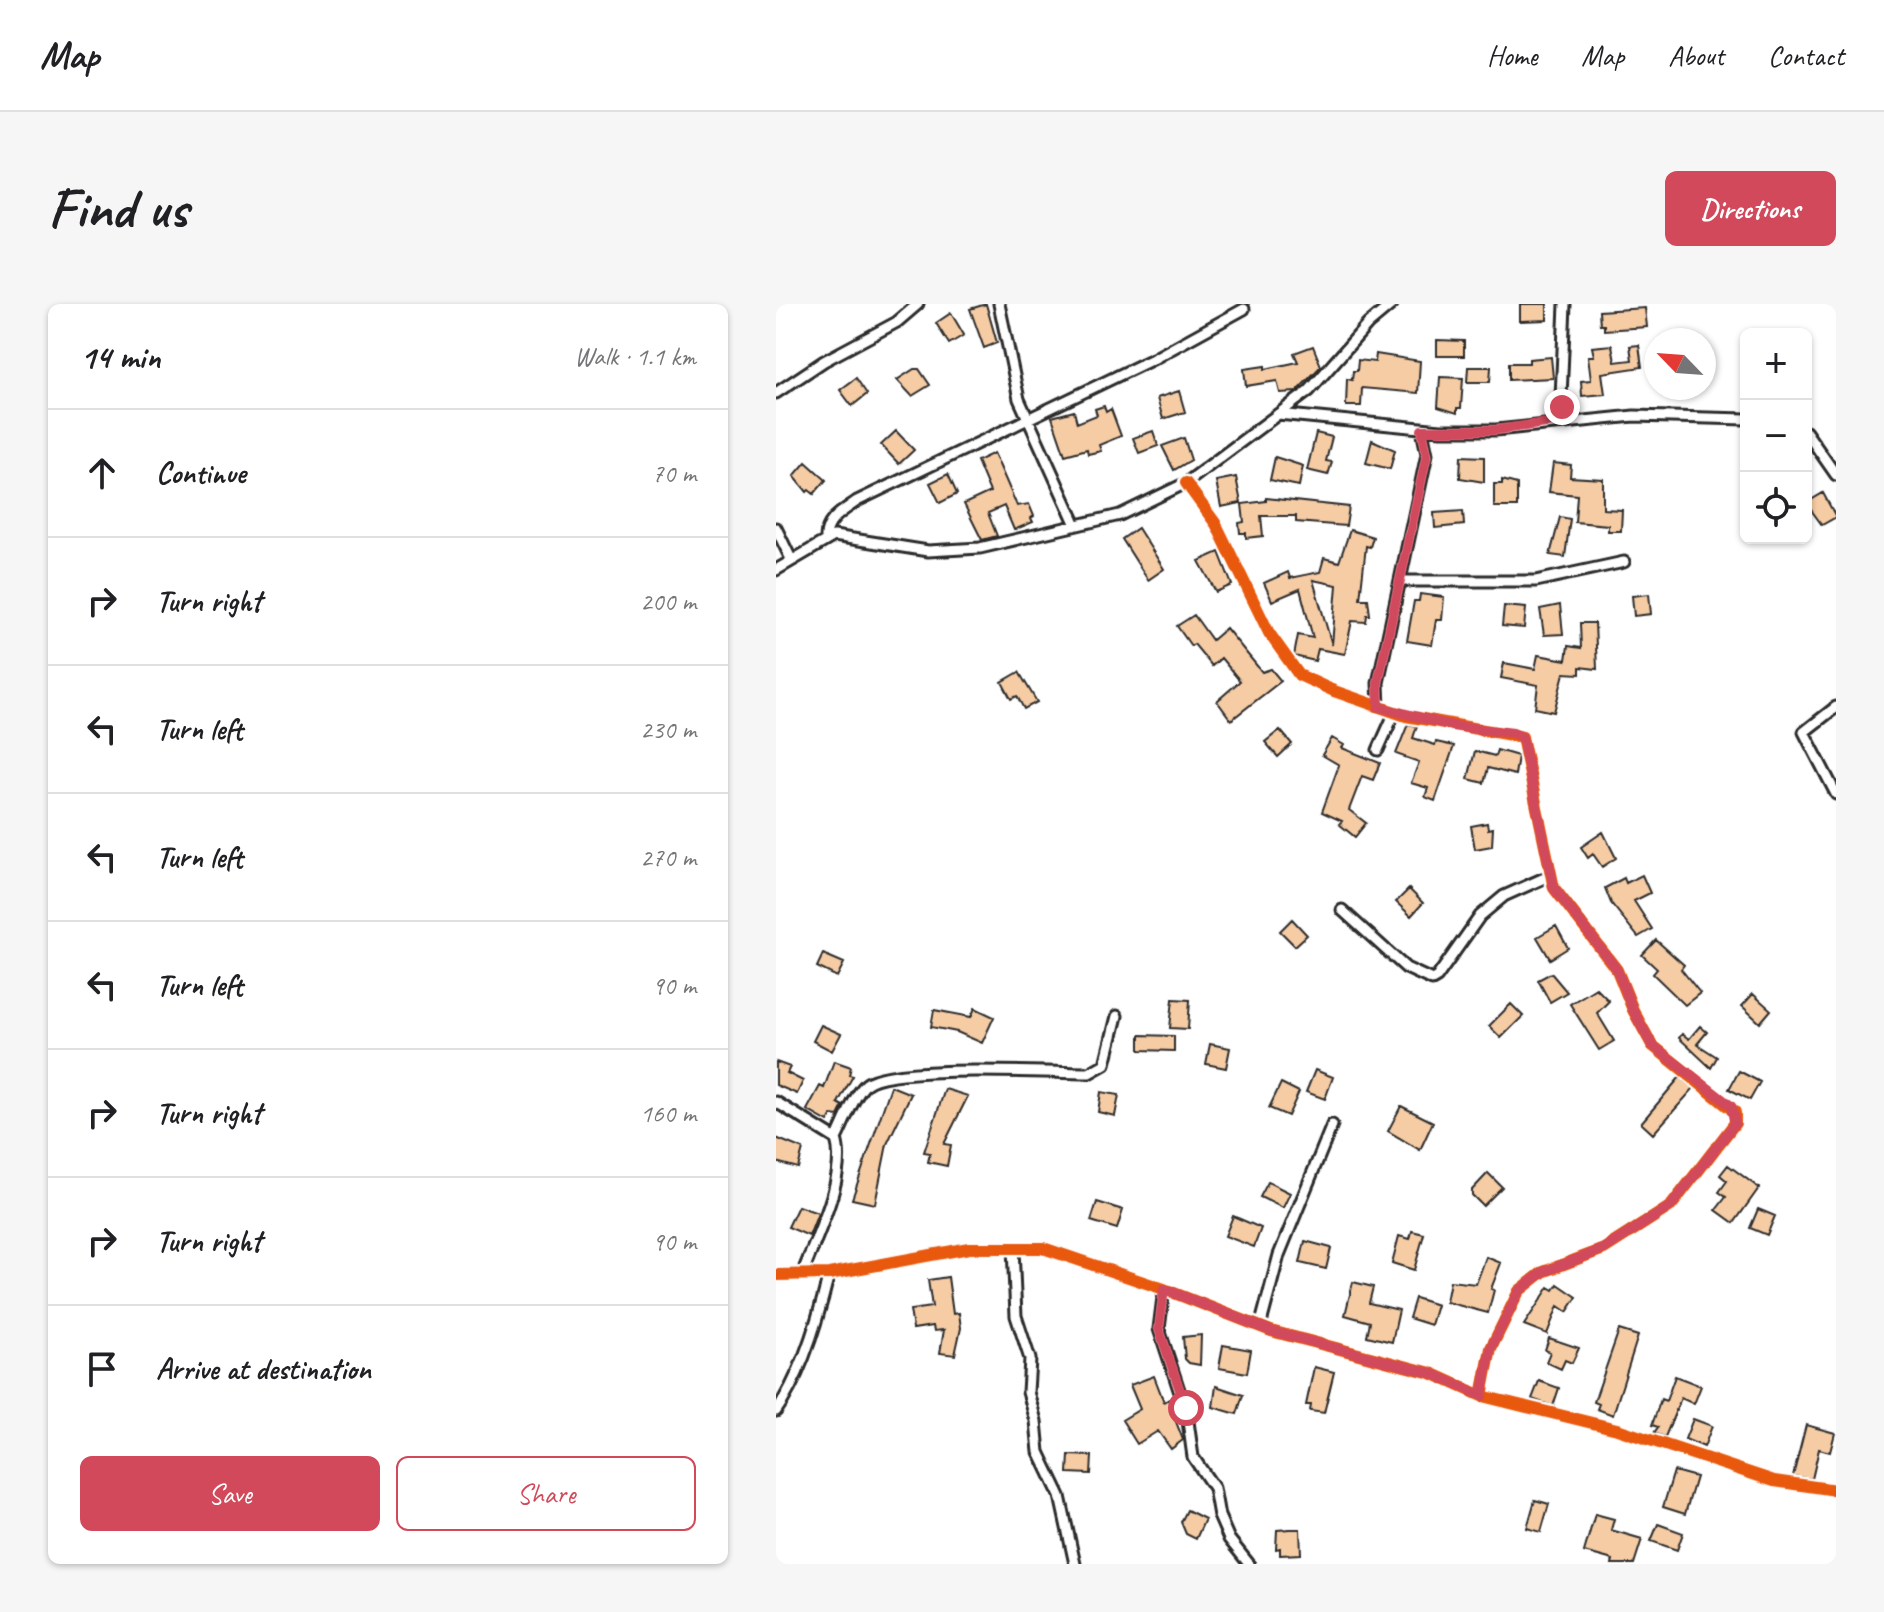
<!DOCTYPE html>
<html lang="en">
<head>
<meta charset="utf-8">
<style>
	body { margin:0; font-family:Caveat,sans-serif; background:#f6f6f6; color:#202124 }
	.controls { position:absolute; right:24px; top:24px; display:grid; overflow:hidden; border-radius:12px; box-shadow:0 2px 6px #0004 }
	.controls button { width:72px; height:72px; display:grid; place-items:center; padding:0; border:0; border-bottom:2px solid #e0e0e0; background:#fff; color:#202124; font:40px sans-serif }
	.compass { position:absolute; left:868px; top:24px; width:72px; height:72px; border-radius:50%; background:#fff; box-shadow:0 2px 6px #0004; rotate:295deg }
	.stop { position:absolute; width:24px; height:24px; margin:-18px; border:6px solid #d1495b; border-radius:50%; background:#fff }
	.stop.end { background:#d1495b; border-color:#fff; box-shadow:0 2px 8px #0008 }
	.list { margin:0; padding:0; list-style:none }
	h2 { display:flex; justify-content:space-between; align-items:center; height:104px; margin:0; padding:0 32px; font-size:34px }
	h2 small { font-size:26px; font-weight:400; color:#757577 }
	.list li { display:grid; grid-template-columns:52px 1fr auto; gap:24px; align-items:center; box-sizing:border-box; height:128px; padding:0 32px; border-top:2px solid #e0e0e0 }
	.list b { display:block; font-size:30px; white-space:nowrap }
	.list em { font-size:26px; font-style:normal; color:#757577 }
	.actions { display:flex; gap:16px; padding:24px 32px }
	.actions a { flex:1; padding:18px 0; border:2px solid #d1495b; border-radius:12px; text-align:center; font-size:28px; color:#d1495b }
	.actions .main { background:#d1495b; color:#fff }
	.icon { flex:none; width:44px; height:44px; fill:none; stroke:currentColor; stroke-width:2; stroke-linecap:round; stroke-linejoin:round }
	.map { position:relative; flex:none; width:1060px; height:1260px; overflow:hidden; border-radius:12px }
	header { display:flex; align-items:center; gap:48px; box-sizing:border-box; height:112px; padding:0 40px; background:#fff; border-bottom:2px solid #e0e0e0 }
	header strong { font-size:38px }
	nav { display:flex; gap:44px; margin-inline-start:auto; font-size:28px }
	.intro { display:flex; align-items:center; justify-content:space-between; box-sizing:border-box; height:192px; padding:0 48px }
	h1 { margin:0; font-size:56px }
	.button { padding:20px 36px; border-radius:12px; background:#d1495b; color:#fff; font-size:28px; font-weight:700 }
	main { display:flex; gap:48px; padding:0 48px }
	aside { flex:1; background:#fff; border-radius:12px; box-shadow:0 2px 6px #0004 }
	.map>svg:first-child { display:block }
</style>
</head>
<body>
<header>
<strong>Map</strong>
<nav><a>Home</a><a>Map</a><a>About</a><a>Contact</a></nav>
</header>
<div class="intro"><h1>Find us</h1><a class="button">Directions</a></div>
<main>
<aside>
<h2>14 min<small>Walk · 1.1 km</small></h2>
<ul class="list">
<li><svg class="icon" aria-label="ahead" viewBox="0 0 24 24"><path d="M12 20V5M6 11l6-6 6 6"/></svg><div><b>Continue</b></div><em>70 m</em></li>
<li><svg class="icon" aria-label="right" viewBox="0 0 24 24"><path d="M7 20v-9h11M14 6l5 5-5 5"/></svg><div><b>Turn right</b></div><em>200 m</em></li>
<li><svg class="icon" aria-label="left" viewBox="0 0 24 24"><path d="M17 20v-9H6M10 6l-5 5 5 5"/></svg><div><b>Turn left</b></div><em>230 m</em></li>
<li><svg class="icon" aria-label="left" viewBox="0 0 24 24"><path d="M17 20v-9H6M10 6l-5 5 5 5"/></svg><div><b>Turn left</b></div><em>270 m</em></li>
<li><svg class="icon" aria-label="left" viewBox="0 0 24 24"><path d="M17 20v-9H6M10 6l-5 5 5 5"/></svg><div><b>Turn left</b></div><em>90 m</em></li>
<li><svg class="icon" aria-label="right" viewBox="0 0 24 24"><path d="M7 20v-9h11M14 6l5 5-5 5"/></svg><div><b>Turn right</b></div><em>160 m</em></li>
<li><svg class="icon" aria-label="right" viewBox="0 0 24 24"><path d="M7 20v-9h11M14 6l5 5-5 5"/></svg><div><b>Turn right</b></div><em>90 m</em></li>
<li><svg class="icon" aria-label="arrive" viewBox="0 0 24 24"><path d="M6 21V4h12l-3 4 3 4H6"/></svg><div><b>Arrive at destination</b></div></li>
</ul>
<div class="actions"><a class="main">Save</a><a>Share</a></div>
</aside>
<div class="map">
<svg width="1060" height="1260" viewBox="0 0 1060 1260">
	<rect width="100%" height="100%" fill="#fff"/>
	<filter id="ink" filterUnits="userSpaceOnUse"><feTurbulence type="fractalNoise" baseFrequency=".0125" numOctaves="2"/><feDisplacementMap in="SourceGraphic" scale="16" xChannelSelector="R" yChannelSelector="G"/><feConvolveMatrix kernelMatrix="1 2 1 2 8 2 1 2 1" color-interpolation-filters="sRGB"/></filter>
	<g filter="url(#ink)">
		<path fill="#f6cca5" stroke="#2b2b2b" stroke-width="2" fill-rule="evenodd" d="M210,0L221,39L208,44L194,5Z
			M744,0H771V16L744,17Z
			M869,4L871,23L828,26V21H824L823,7Z
			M175,9L188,31L173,40L160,19Z
			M661,36L688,37V52H661Z
			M836,41L839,58L856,56L854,42L863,41L866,63L826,69L829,90L806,92L805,77L815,76L812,52H818L816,43Z
			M537,42L545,62L520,88L504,89L501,77L470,82L468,65L489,62V65L522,58L518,49Z
			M600,50L644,57L642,89L586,84L585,102H570L571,75L576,76L577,67H581L582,56L599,58Z
			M775,53L777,74L733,76V59H753V55Z
			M692,63H715L714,78H691Z
			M138,65H143L154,81L136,92L121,76Z
			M664,73L687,74L685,104H681V109L662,103Z
			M80,74L91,90L76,102L64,86Z
			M403,87L409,108L387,115L381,94Z
			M328,102L330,108L335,105L345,132L323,141L325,147L312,150L311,145L289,151L276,113L298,107L301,119L321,111L319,105Z
			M120,127L138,146L123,160L105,141Z
			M377,127L382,142L363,149L357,134Z
			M540,129L556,133L550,157L556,158L552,171L531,166Z
			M408,134L415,156L398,166L386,142Z
			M596,136L619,146L614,165L590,159Z
			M218,149L241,202L253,200L258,212L255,214L257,218L238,226L228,202L212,209L221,232L206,236L188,200L214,188L201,157Z
			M685,152L708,153V178L684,174Z
			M499,153L527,162L523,182L494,176Z
			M30,158L50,176L38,190L33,186L31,188L18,172Z
			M777,159L795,161L794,173L827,175V205L846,206L845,227H832V221L799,218L801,191L773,188Z
			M172,170L181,190L164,199L154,179Z
			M460,173L465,199L445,203L440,177Z
			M726,176L741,180V203H718V180H726Z
			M1047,189L1060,213L1046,221L1030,199Z
			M490,194L573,203L570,222L520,218V212H485L487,232L470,234V229H464L463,219L468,218L466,200L490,197Z
			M687,207L688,221L659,224L658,209Z
			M784,213L794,215L789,253L774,251Z
			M362,224L388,265L372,276L346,235Z
			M574,226L597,233L594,243L590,242L584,295H592L594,311H591L590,318L576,317L569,350L542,345L539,357L518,352L522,331L537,334L524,285L496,297L488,279L512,268L514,274L544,268L548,254L563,258ZM537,276L561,281L556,341Z
			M443,248L456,281L440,288L423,257Z
			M644,290L668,293L666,316H660L656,341L631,337L638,297H643Z
			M873,290L875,310L858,312L856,292Z
			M784,301L787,330L768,331L764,305Z
			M728,302L750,304L748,324L726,322Z
			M418,311L436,336L450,324L486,368L495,365L505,377L455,416L441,397L464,377L445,354L436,362L418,340L415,342L401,322Z
			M804,319H819L821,365L804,363V370L788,369L778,408L759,404L762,381L725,374L728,359L759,365L762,351L790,356L792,342L805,344Z
			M243,368L261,398L248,405L241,392L235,395L226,378Z
			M632,420L641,422L637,434L659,441L660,438L678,442L659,497L649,493L652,484L635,479L643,458L620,450Z
			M504,426L516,440L502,453L489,438Z
			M556,434L568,441L566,444L604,459L597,476L586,472L573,506L590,519L579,533L563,520L566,517L546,508L563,461L546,451Z
			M721,446L742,452L739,471L712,464L708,479L692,475L699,447L719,452Z
			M711,519L712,525L717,524L716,542L699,545L695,522Z
			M827,528L840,554L826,563L817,550L812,554L805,543Z
			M866,571L874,589L858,597L876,625L862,633L835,599L829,584L848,574L850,579Z
			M633,585L647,599L635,612L620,598Z
			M516,615L531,631L519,642L504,627Z
			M780,622L792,644L774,655L761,633Z
			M880,636L908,661L905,665L924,689L909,701L877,670L881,665L866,651Z
			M47,650L68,659L61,673L41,663Z
			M775,669L791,688L774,698L762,676Z
			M820,684L833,697L821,709L838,737L823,746L794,700Z
			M977,690L995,706L984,719L966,702Z
			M397,695L414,696L412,725L394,724Z
			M735,700L747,712L725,734L713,722Z
			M199,704L218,713L206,739L181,728L155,723L158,706L195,713Z
			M45,721L65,730L56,747L37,737Z
			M924,722L931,728L921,740L941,753L935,764L903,734L906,730L913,735Z
			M364,731L398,732V747L364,746Z
			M434,740L454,744L450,764L430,760Z
			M58,757L75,763L73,771L77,772L62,799L67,802L62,812L56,811L52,818L31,806L44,782L48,784Z
			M0,758L14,763L11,769L27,777L21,790L0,781Z
			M539,766L557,773L549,795L530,788Z
			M963,767L984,778L974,796L953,785Z
			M904,773L918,784L877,830L865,819Z
			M505,779L523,788L512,812L493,804Z
			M115,782L135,790L111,840L99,900L76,895Z
			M169,785L192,792L168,840L175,841L171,862L152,858L154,849L148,848Z
			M325,788L343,791L339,812L322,808Z
			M625,802L657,818L644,846L612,827Z
			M0,834L27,845L22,864L0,858Z
			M952,861L983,884L958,919L940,906L950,893L943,888L951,877L944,871Z
			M712,869L726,883L707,902L696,891V886Z
			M492,878L514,889L507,904L484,893Z
			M321,898L347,906L341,925L315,917Z
			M22,902L42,909L33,932L12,923Z
			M982,905L999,912L991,931L974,924Z
			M457,912L485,924L478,943L449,932Z
			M636,927L648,930L638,966L616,959L623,932L634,935Z
			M529,937L555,944L550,965L524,959Z
			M710,953L725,959L715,985L718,986L712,1009L670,998L674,977L700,980Z
			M172,973L177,1010L183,1009L185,1024L179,1051L164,1049L168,1026L158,1027L157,1022L137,1025L134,1006L156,1003L152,976Z
			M577,978L597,983L593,999L623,1006L616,1038L591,1032L594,1018L569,1011Z
			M782,980L801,993L791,1008L782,1002L771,1030L748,1021L773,983L778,986Z
			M639,994L661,1001L655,1021L633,1014Z
			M843,1026L862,1032L837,1111L821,1105L823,1100L818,1098Z
			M425,1031L424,1061L413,1059L409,1055L407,1033Z
			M773,1034L803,1044L796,1059L789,1056L785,1065L770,1058L774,1048L769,1046Z
			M447,1041L475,1046L471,1069L443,1064Z
			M538,1063L558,1068L548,1109L534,1107L535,1101H530Z
			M378,1072L388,1098L393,1095L404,1113L399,1115L407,1136L395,1145L382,1127L361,1140L346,1116L364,1105L354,1081Z
			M899,1072L925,1082L918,1100L905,1094L889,1133L878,1129L882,1123L876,1121L885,1095L890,1097Z
			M763,1077L783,1084L777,1102L756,1095Z
			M440,1082L467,1091L461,1110L437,1103Z
			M917,1115L936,1122L928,1143L909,1135Z
			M1030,1121L1059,1129L1054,1148L1043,1145L1036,1175L1017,1172Z
			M293,1151L316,1152L315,1170L292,1169Z
			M898,1167L920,1173L909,1210L887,1203Z
			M759,1196L773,1200L765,1228L751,1224Z
			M411,1206L429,1215L420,1235L410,1230L405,1218Z
			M819,1210L838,1215L835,1226L866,1235L858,1260H836L837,1256L808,1248Z
			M882,1220L907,1229L901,1246L875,1237Z
			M514,1225H524L525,1250L504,1251V1244L500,1245L501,1226Z"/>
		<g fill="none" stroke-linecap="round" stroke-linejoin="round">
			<defs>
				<path id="minor" d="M223,0L243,95L300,221
					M0,89L48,57L121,18L142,0
					M502,110L665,126H720L858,112L970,115
					M784,117L789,0
					M1030,128L1060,171
					M410,179L440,220L493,329L523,371L558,387L630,412L746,433L778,584L841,666L857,706L876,741L959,808V819L895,902L828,945L767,968L743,987L715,1044L706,1092
					M0,224L15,255
					M50,235C49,216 67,207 81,197L377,55L468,5
					M0,266L58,232L152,247L204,244L344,211L410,179L533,87L592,20L616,0
					M625,277H760L848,258
					M603,403L602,379L651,150L646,126
					M1060,403L1028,428L1060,490
					M602,446L619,408
					M566,606L630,664L656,676L661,673L704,612L728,592L775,571
					M0,798L60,835C72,872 39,935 26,971
					M60,835C68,820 77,792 90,780C112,760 275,769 313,769L329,760L341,712
					M237,944L240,1012L254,1055L252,1088L260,1117L263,1148L284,1192L299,1260
					M0,971L53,970L193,944H267L388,985L495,1027L655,1069L706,1092L841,1125L998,1177L1060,1186
					M388,985L383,1025L411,1110L417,1153L438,1184L443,1212L453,1235L473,1260
					M484,1023L503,951L556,821
					M0,1107C25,1073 43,1011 53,970"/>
			</defs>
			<use href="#minor" stroke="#2b2b2b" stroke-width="15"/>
			<use href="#minor" stroke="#fff" stroke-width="9"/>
			<defs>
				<path id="cycleway" d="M410,179L440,220L493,329L523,371L558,387L630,412L746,433L778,584L841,666L857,706L876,741L959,808V819L895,902L828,945L767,968L743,987L715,1044L706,1092
					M0,971L53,970L193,944H267L388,985L495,1027L655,1069L706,1092L841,1125L998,1177L1060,1186"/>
			</defs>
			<use href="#cycleway" stroke="#fff" stroke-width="17"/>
			<use href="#cycleway" stroke="#e8590c" stroke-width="12"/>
		</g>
	</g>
	<g fill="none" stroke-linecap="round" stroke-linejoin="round" filter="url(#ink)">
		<path stroke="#d1495b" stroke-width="10" d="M410,1104L383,1025L388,985L495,1027L655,1069L706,1092L715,1044L743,987L767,968L828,945L895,902L959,819L955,802L876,741L857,706L841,666L778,584L746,433L737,429L677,422L603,403L602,379L651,150L646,126H720L784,117L786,103"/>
	</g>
</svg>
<div class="controls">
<button>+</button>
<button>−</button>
<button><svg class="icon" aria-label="locate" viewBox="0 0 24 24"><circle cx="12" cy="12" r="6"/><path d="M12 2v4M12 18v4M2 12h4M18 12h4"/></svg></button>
</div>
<svg class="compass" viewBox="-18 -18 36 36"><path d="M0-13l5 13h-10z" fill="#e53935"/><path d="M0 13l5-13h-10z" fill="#757577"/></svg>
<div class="stop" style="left:410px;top:1104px"></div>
<div class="stop end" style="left:786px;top:103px"></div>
</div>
</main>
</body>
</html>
